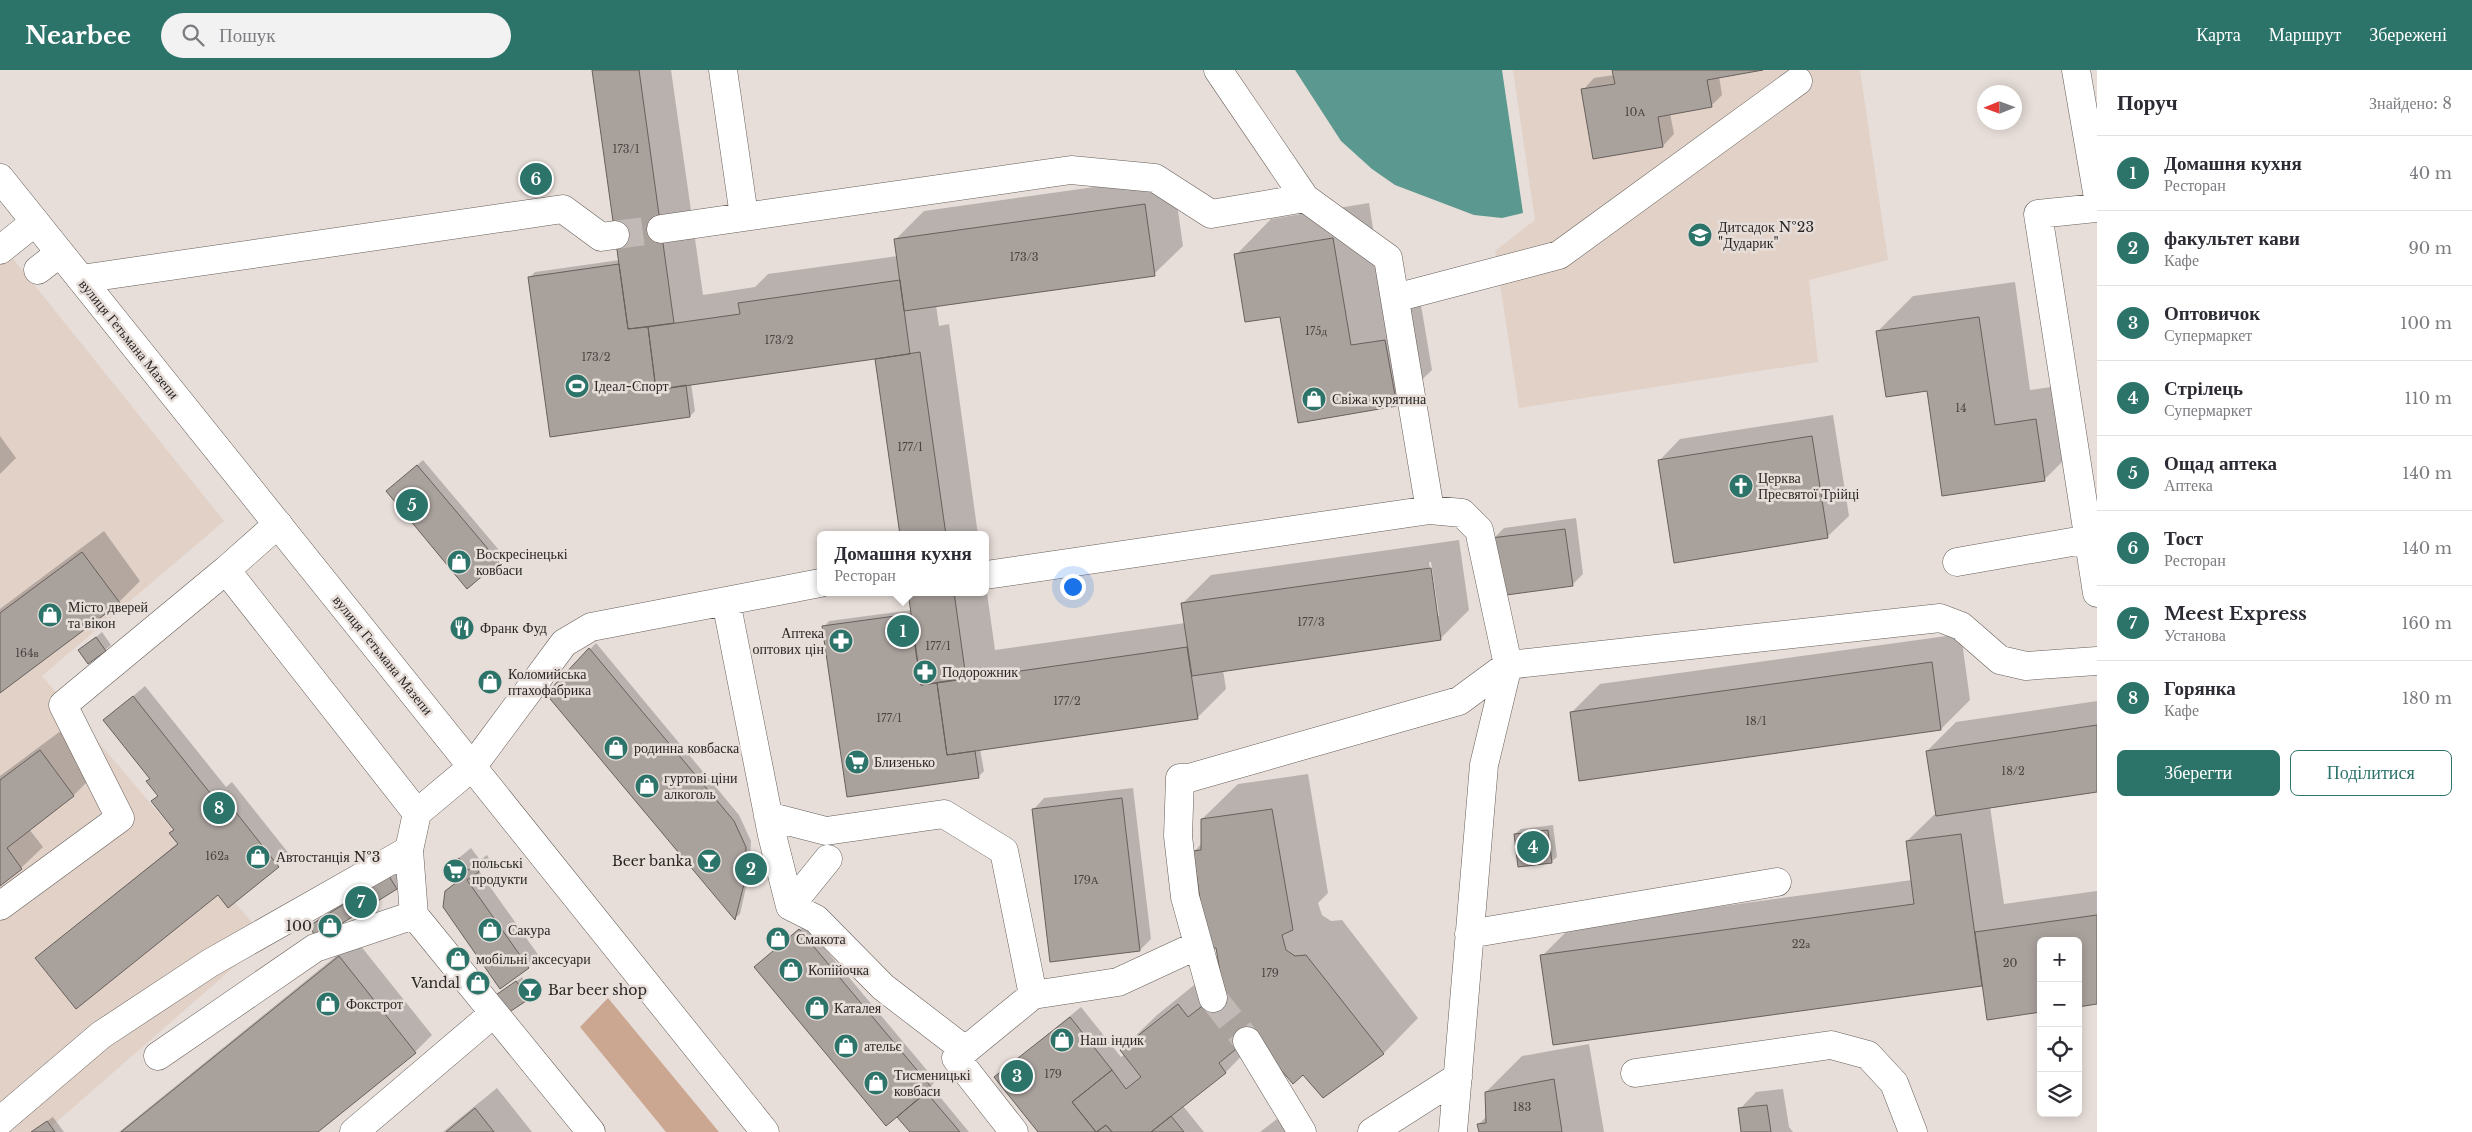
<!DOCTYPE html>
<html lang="uk">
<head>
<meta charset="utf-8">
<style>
	body { margin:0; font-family:"Libre Baskerville",serif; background:#f2f2f3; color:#2b2b33 }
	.controls { position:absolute; right:15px; bottom:15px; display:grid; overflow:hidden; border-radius:8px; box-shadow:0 2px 12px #0003 }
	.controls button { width:45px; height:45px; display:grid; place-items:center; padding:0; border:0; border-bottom:1px solid #e1e1e2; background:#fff; color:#2b2b33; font:25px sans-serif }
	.compass { position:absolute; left:1977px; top:15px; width:45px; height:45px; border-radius:50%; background:#fff; box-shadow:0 2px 12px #0003; rotate:269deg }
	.you { position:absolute; left:1072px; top:516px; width:18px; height:18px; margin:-12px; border:4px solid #fff; border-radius:50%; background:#1a73e8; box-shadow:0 0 0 8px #1a73e833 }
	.badge { display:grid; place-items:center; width:32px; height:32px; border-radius:50%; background:#2c736a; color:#fff; font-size:16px; font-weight:700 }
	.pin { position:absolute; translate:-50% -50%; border:2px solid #fff; box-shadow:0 1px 5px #0006 }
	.popup { position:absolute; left:817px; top:461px; width:172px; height:65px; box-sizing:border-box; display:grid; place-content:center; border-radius:8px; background:#fff; filter:drop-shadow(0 1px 4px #0005); font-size:16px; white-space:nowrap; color:#7c7c81 }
	.popup b { font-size:19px; color:#2b2b33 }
	.popup::after { content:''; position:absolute; left:50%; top:100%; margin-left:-10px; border:10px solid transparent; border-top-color:#fff }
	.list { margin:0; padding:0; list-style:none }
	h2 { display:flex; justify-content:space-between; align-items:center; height:65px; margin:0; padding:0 20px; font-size:21px }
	h2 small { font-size:16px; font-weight:400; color:#7c7c81 }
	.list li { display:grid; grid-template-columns:32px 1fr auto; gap:15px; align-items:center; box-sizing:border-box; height:75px; padding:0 20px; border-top:1px solid #e1e1e2 }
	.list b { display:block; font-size:19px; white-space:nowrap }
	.list p { margin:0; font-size:16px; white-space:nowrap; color:#7c7c81 }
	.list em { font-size:16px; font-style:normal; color:#7c7c81 }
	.actions { display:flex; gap:10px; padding:15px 20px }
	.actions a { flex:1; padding:11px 0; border:1px solid #2c736a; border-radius:8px; text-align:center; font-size:18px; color:#2c736a }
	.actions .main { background:#2c736a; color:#fff }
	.icon { flex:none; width:28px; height:28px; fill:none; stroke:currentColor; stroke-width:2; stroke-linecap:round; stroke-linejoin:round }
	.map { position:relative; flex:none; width:2097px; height:1062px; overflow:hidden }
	header { display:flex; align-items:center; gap:30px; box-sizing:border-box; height:70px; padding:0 25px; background:#2c736a; color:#fff }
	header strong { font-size:24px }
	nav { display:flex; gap:28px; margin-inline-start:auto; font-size:18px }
	.search { width:350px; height:45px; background:#f2f2f3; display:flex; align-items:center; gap:12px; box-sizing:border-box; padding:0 18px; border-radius:28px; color:#7c7c81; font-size:19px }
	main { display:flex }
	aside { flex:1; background:#fff }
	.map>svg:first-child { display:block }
</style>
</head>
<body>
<header>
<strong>Nearbee</strong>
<div class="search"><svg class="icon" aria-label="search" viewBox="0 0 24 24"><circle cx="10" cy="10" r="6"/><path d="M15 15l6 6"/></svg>Пошук</div>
<nav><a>Карта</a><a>Маршрут</a><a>Збережені</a></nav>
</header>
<main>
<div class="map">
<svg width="2097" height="1062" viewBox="0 0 2097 1062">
	<rect width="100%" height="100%" fill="#e7ded9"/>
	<path fill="#e1d1c7" d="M1513,0H1860L1888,190L1809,210L1818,292L1519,338L1495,181L1535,150Z
		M11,186L224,451L42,606L266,869L45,1062H0V195Z"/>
	<path fill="#cba690" d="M608,928L719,1062H666L580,957Z"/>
	<path fill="#5b988f" d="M1295,0H1502L1523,143L1502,148L1474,145L1395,115L1372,99L1341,71Z"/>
	<path fill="#0003" fill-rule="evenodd" d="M593,0H671L703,225L755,217L768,204L898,186L895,170L924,141L1173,106L1183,176L1154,204L936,235L939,256L949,254L978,465H901L876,287L691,313L695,341L690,346L529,208L535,202L620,190Z
		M1614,0H1755L1719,6L1722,25L1711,36L1670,43L1674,64L1663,76L1583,20L1594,8L1614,5Z
		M1369,133L1386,241L1421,235L1432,300L1396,335L1281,245L1236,185L1271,149Z
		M2015,212L2030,320L2071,314L2079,375L2044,410L1928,320L1878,261L1913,226Z
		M1833,345L1849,446L1827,467L1659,391L1680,369Z
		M0,366L16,388L0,404Z
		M423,390L504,486L468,517L393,416Z
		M1576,448L1583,504L1572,515L1493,469L1504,458Z
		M104,461L140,511L119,532L0,622V539Z
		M1459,470L1469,540L1440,569L1223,600L1226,619L1197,648L980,679L984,701L978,707L848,725L824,557L829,551L912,540L909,522H986V516L995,580L1185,553L1182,534L1211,505ZM1429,492H1431L1439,546H1436Z
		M102,562L111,575L105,580H80Z
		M1961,564L1970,630L1941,659L1580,709L1571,643L1600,614Z
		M596,573L739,745L751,771L749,804L740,844L735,848L547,624Z
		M145,616L226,717L232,712L290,785L229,836L218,823L37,888L178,773L175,759L153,731L159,725L151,708L105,650Z
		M2097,631V720L1990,736L2004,834L2097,821V933L2078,871H2041L1984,915L1554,974L1542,886L1571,857L1912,810L1907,771L1937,742L1927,681L1956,652Z
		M62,660L95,704L74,725L29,759L43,777L21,798L0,814V706Z
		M1308,704L1328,823L1318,833L1322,845L1331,851L1342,850L1418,948L1383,984L1303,1003L1257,970L1226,1002L1183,1036L1204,1062H1039L996,1007L1081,937L1121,987L1125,984L1121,980L1157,945L1214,899L1222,910L1217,877L1194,782L1202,773V749L1238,714Z
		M1133,718L1151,869L1140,880L1033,740L1044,728Z
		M1553,755L1557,787L1551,792L1515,764L1521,759Z
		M471,778L480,790L487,785L490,790L479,801L539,886L528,897L446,821L458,810L448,797Z
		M406,790L413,802L396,818L310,857L327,840Z
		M805,855L936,1011L931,1016L969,1062H912L761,892Z
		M356,870L432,965L415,982L316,1062H119Z
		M522,907L533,923L528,928L494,927Z
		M1589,974L1604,1062H1480L1479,1054L1487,1046L1486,1022L1522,986Z
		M497,1018L532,1062H443Z
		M1783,1019L1789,1057L1793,1062H1742L1740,1039L1756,1022Z
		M53,1047L64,1062H31Z
		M1277,1049L1287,1062H1260Z"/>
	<path fill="#a9a19c" stroke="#68605c" d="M592,0H639L674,253L628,259Z
		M1612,0H1763L1707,10L1712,37L1658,47L1663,77L1593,89L1581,19L1615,14Z
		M1145,134L1155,206L904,241L894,169Z
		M1333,168L1351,275L1385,270L1397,336L1298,353L1280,247L1245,252L1234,184Z
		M619,194L628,259L648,257L656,320L686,315L690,347L550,367L528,207Z
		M900,210L910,284L656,320L648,257L740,244L738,233Z
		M1979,247L1995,355L2036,349L2045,411L1942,426L1927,321L1886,327L1876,261Z
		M920,282L946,465H900L875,289Z
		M1812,366L1828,468L1674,493L1658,390Z
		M417,395L499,492L467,519L386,421Z
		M1565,459L1573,516L1499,526L1491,468Z
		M82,482L120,533L0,623V543Z
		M1431,498L1441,570L1192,606L1181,533Z
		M908,522H954L966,608L921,615Z
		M910,544L921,615L937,613L947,685L975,681L979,708L847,727L822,556Z
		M96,567L106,581L88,594L78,580Z
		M1187,577L1198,649L947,685L937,613Z
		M589,578L734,751L746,777L745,810L735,850L546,624Z
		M1932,592L1941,660L1579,711L1570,642Z
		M133,626L214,728L220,722L279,797L228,838L218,825L76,939L35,888L178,774L169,763L174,760L151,731L158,726L146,711L150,709L103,650Z
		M2097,655V722L1936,746L1926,681Z
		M40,680L74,726L7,778L22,799L0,816V710Z
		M1122,728L1140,881L1050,892L1032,739Z
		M1272,739L1293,860L1282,865L1286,880L1295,886L1306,885L1384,984L1323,1028L1303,1005L1293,1014L1252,966L1219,993L1226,1003L1151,1062H1112L1106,1055L1096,1062L1072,1032L1112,1000L1126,1019L1141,1007L1120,980L1178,934L1188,947L1223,920L1216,878H1207L1193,781L1201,780V749Z
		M1548,760L1552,793L1518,797L1514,764Z
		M1961,764L1982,916L1553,975L1540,885L1914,834L1906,771Z
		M459,788L468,800L475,796L479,802L467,810L529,898L500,919L443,837L445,821L457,812L447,797Z
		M389,806L397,819L317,869L309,856Z
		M2097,845V934L2078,937V871H2041V942L1987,950L1975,862Z
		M799,859L932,1018L886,1056L754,897Z
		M339,886L416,983L318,1062H121Z
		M516,911L529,929L505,945L493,927Z
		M1070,947L1112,1000L1072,1032L1096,1062H1038L994,1007Z
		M1554,1009L1562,1062H1479L1477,1054L1486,1053L1485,1022Z
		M926,1022L960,1062H910L897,1047Z
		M1767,1035L1771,1062H1741L1738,1038Z
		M475,1038L494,1062H446Z
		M1171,1046L1184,1062H1151Z
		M47,1051L55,1062H31Z
		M1106,1055L1112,1062H1097Z"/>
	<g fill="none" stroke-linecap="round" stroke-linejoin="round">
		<path stroke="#c1b9b5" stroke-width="28" stroke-dasharray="28 14" stroke-linecap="butt" d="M615,165L661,159
			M1213,928L1247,971"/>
		<defs>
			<path id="minor" d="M723,0L744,146
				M1218,0L1305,128L1388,188L1430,440
				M2076,0L2097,122
				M2097,138L2038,144L2097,523
				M661,159L1071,100L1155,108L1211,144L1305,128
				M0,180L35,152
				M38,200L60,183
				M81,209L563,139L601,167L615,165
				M1395,228L1559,185L1798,11
				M278,454L226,500L417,743
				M1957,492L2089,469
				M986,505L1430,440L1462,443L1479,460L1508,595L1940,548L1961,556L2000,590L2026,596L2097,591
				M726,531L772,765L790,836L828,789
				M768,746L826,761L944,744L1004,781L1033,925L956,988L1014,1062
				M0,836L120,748L63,635L226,500
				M790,836L816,849L883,917L965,980
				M1469,864L1777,812
				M1033,925L1118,912L1198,875
				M1213,928L1185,827L1178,766L1180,708H1189L1459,631L1508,595
				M1247,971L1302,1062
				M158,986L315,878L414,845
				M1635,1003L1831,975L1868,985L1894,1013L1913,1062
				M0,1051L101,965L210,893L409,780
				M354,1062L494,943
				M591,1062L414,845L409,780L417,743L472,697L564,573L591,557L820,513
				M1372,1062L1458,1007
				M1453,1062L1484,695L1508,595"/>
			<path id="major" d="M0,108L765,1062"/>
		</defs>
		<use href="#minor" stroke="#665e59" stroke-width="29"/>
		<use href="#major" stroke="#665e59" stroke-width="29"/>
		<use href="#minor" stroke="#fff" stroke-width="28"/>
		<use href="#major" stroke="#fff" stroke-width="28"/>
	</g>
	<defs>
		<symbol id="school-disc" viewBox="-11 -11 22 22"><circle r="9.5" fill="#2c736a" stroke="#e7ded9"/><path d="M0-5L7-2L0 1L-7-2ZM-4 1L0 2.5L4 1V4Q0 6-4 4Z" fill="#fff"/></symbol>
		<symbol id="stadium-disc" viewBox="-11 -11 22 22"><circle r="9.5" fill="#2c736a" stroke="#e7ded9"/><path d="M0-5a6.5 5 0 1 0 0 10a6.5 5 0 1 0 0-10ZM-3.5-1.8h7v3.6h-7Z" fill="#fff"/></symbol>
		<symbol id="shop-disc" viewBox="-11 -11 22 22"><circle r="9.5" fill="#2c736a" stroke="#e7ded9"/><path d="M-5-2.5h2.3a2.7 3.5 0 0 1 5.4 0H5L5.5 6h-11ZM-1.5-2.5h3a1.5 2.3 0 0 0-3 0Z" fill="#fff"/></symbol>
		<symbol id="church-disc" viewBox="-11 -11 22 22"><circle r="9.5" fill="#2c736a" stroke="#e7ded9"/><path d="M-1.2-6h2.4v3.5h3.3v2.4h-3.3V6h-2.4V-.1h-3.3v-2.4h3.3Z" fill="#fff"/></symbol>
		<symbol id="restaurant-disc" viewBox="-11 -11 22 22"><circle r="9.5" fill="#2c736a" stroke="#e7ded9"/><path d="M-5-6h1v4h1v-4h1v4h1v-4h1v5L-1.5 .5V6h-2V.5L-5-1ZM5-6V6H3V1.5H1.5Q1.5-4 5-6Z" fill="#fff"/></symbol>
		<symbol id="pharmacy-disc" viewBox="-11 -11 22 22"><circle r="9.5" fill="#2c736a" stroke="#e7ded9"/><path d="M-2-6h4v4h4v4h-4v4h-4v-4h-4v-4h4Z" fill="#fff"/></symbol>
		<symbol id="supermarket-disc" viewBox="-11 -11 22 22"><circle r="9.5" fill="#2c736a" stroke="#e7ded9"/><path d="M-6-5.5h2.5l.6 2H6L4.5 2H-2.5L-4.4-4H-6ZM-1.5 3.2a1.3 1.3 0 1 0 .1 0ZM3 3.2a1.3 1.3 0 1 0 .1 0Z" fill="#fff"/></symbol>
		<symbol id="bar-disc" viewBox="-11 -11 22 22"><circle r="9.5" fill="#2c736a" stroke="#e7ded9"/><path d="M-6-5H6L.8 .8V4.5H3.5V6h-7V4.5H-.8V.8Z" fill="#fff"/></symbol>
	</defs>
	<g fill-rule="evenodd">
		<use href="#school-disc" x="1686" y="151" width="28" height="28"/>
		<use href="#stadium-disc" x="563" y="302" width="28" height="28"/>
		<use href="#shop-disc" x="1300" y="315" width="28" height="28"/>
		<use href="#church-disc" x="1727" y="402" width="28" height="28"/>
		<use href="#shop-disc" x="445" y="478" width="28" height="28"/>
		<use href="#shop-disc" x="36" y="531" width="28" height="28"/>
		<use href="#restaurant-disc" x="448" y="544" width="28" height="28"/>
		<use href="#pharmacy-disc" x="827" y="557" width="28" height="28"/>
		<use href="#pharmacy-disc" x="911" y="588" width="28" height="28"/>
		<use href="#shop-disc" x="476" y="598" width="28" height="28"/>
		<use href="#shop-disc" x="602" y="664" width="28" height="28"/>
		<use href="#supermarket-disc" x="843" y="678" width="28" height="28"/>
		<use href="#shop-disc" x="633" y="702" width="28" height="28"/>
		<use href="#shop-disc" x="244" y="773" width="28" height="28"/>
		<use href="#bar-disc" x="695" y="777" width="28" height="28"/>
		<use href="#supermarket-disc" x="441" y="787" width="28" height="28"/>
		<use href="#shop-disc" x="316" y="842" width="28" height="28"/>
		<use href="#shop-disc" x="476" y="846" width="28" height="28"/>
		<use href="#shop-disc" x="764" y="855" width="28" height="28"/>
		<use href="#shop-disc" x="444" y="875" width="28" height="28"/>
		<use href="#shop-disc" x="777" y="886" width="28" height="28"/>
		<use href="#shop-disc" x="464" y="899" width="28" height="28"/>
		<use href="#bar-disc" x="516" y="906" width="28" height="28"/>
		<use href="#shop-disc" x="314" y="920" width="28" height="28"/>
		<use href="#shop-disc" x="803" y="924" width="28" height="28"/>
		<use href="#shop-disc" x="1048" y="956" width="28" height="28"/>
		<use href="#shop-disc" x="832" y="962" width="28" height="28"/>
		<use href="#shop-disc" x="862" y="999" width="28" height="28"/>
	</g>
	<g text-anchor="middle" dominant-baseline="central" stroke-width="5" stroke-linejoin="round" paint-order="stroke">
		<g font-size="11" fill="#494542">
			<text x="1635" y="42">10А</text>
			<text x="626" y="79">173/1</text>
			<text x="1024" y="187">173/3</text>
			<text x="1316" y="261">175д</text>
			<text x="779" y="270">173/2</text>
			<text x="596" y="287">173/2</text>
			<text x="1961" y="338">14</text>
			<text x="910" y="377">177/1</text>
			<text x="1311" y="552">177/3</text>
			<text x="938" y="576">177/1</text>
			<text x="27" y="583">164в</text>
			<text x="1067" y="631">177/2</text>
			<text x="889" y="648">177/1</text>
			<text x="1756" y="651">18/1</text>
			<text x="2013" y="701">18/2</text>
			<text x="217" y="786">162а</text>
			<text x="1086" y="810">179А</text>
			<text x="1801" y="874">22а</text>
			<text x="2010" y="893">20</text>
			<text x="1270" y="903">179</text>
			<text x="1053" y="1004">179</text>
			<text x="1522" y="1037">183</text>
		</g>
		<g font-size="14" fill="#292624" stroke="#e7ded9" text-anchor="start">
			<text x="1718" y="157">Дитсадок №23<tspan x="1718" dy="16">"Дударик"</tspan></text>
			<text x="594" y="316">Ідеал-Спорт</text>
			<text x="1332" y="329">Свіжа курятина</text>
			<text x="1758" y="408">Церква<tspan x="1758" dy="16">Пресвятої Трійці</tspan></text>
			<text x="476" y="484">Воскресінецькі<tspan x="476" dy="16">ковбаси</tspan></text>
			<text x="68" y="537">Місто дверей<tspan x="68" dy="16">та вікон</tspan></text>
			<text x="480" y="558">Франк Фуд</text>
			<text x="824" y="563" text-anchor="end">Аптека<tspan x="824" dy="16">оптових цін</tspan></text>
			<text x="942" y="602">Подорожник</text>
			<text x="508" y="604">Коломийська<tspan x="508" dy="16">птахофабрика</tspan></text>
			<text x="634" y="678">родинна ковбаска</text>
			<text x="874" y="692">Близенько</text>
			<text x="664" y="708">гуртові ціни<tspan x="664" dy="16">алкоголь</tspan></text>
			<text x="276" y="787">Автостанція №3</text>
			<text x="692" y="791" text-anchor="end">Beer banka</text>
			<text x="472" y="793">польські<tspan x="472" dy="16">продукти</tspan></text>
			<text x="312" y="856" text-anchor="end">100</text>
			<text x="508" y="860">Сакура</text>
			<text x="796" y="869">Смакота</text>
			<text x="476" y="889">мобільні аксесуари</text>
			<text x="808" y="900">Копійочка</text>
			<text x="460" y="913" text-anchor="end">Vandal</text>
			<text x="548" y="920">Bar beer shop</text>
			<text x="346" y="934">Фокстрот</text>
			<text x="834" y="938">Каталея</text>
			<text x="1080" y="970">Наш індик</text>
			<text x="864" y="976">ательє</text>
			<text x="894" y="1005">Тисменицькі<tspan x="894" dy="16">ковбаси</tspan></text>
		</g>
		<g font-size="14" fill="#292624" stroke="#e7ded9">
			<text transform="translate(129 269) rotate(51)">вулиця Гетьмана Мазепи</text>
			<text transform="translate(383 585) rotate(51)">вулиця Гетьмана Мазепи</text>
		</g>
	</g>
</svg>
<div class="controls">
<button>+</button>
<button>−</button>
<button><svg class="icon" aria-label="locate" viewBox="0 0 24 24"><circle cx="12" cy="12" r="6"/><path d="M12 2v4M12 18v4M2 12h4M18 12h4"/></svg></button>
<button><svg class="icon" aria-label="layers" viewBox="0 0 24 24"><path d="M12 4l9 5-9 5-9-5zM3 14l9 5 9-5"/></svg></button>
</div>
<svg class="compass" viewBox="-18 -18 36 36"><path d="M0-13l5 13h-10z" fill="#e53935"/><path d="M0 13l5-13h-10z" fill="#7c7c81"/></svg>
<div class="you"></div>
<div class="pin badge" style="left:903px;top:561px">1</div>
<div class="popup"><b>Домашня кухня</b>Ресторан</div>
<div class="pin badge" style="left:751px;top:799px">2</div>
<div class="pin badge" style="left:1017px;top:1006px">3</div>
<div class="pin badge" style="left:1533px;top:777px">4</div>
<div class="pin badge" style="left:412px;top:435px">5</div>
<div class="pin badge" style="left:536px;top:109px">6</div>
<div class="pin badge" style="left:361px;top:832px">7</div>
<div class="pin badge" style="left:219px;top:738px">8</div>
</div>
<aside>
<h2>Поруч<small>Знайдено: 8</small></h2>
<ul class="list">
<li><span class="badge">1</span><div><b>Домашня кухня</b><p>Ресторан</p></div><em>40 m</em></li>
<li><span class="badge">2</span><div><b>факультет кави</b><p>Кафе</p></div><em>90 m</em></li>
<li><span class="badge">3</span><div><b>Оптовичок</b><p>Супермаркет</p></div><em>100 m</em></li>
<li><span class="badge">4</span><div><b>Стрілець</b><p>Супермаркет</p></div><em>110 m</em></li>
<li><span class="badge">5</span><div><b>Ощад аптека</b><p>Аптека</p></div><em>140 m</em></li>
<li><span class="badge">6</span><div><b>Тост</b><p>Ресторан</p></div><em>140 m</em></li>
<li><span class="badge">7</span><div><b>Meest Express</b><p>Установа</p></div><em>160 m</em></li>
<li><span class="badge">8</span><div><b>Горянка</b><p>Кафе</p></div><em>180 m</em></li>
</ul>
<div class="actions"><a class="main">Зберегти</a><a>Поділитися</a></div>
</aside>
</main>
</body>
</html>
